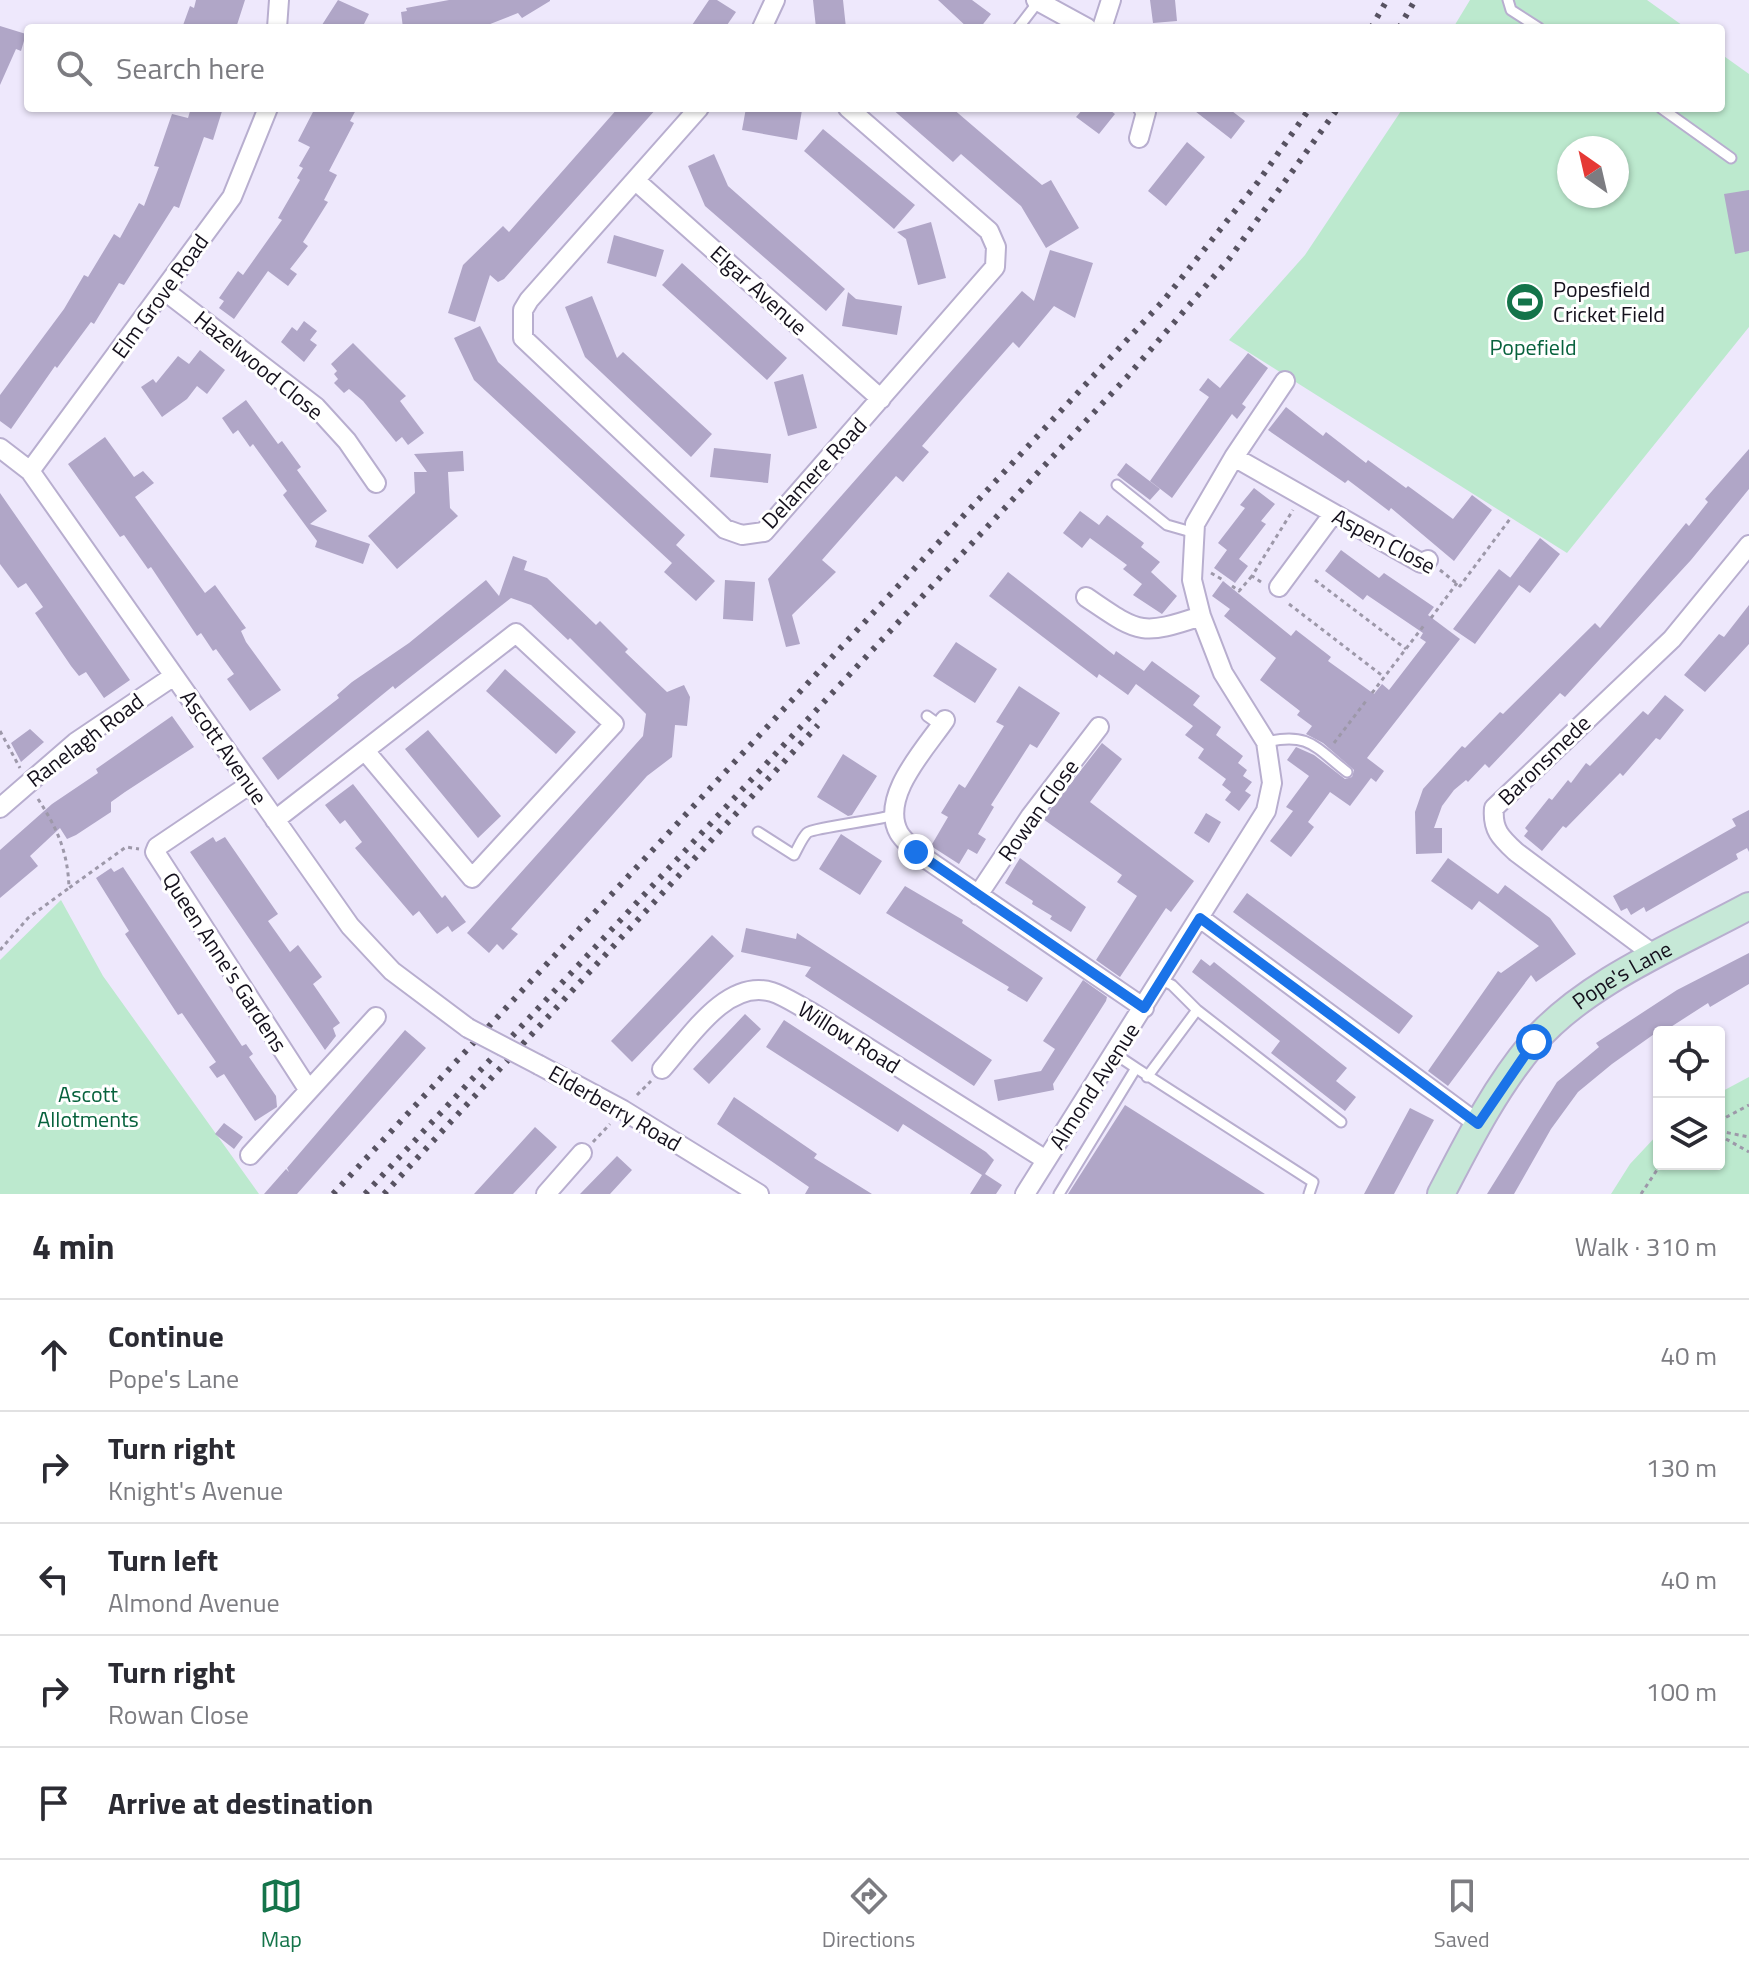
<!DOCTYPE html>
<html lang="en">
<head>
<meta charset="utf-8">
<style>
	body { margin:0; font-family:"Titillium Web",sans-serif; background:#f2f2f3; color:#2b2b33 }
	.controls { position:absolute; right:24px; bottom:24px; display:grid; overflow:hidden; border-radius:8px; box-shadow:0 2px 6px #0004 }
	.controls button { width:72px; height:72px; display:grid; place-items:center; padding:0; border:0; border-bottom:2px solid #e1e1e2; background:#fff; color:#2b2b33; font:40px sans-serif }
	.compass { position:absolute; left:1557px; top:136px; width:72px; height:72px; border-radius:50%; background:#fff; box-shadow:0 2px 6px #0004; rotate:326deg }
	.stop { position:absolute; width:24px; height:24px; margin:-18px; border:6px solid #1a73e8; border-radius:50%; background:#fff }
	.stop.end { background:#1a73e8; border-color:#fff; box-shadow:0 2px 8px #0008 }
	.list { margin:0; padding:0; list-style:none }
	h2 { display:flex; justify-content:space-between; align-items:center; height:104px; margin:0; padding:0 32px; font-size:34px }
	h2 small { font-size:26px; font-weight:400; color:#7c7c81 }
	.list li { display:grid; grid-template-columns:52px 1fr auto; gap:24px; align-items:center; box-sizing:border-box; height:112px; padding:0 32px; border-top:2px solid #e1e1e2 }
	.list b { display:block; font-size:30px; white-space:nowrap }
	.list p { margin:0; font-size:26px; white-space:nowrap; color:#7c7c81 }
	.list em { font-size:26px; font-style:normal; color:#7c7c81 }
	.icon { flex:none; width:44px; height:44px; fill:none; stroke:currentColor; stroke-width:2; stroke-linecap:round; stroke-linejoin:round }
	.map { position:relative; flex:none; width:1749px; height:1194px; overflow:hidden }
	.search { position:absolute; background:#fff; box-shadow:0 2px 6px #0004; left:24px; right:24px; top:24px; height:88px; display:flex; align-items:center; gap:20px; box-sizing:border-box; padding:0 28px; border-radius:8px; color:#7c7c81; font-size:30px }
	.sheet { height:664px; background:#fff }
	nav { display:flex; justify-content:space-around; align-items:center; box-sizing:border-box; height:112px; border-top:2px solid #e1e1e2; background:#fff; font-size:22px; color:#7c7c81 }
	nav a { display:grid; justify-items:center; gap:4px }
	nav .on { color:#14744a }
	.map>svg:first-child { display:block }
</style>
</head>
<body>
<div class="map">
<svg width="1749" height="1194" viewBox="0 0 1749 1194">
	<rect width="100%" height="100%" fill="#eee8fc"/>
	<path fill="#bce9ce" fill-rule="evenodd" d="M1470,0H1647L1686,28H1453Z
		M1721,54L1749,74V327L1567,553L1229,340L1305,255L1403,108H1721ZM1569,148H1617V196H1569Z
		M61,900L103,976L259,1194H0V960Z
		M1749,1077V1194H1611L1630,1164L1659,1133V1164H1719V1093Z"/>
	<path fill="#b0a6c7" d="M196,0H245L236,28H182L190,6L194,8Z
		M338,0L369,14L362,28H320Z
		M449,0H550V1L522,18L518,13L480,28H403L401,12L407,11L406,8Z
		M709,0H717L736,12L725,28H690Z
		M813,0H843L846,28H816Z
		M938,0H972L991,14L980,28H968Z
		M1150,0H1175L1177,21L1153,23Z
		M0,26L26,34L21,51L16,49L0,85Z
		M191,108H223L213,140L204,137L179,208L174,206L124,285L119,283L94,324L91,322L57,368L55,366L11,429L0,421V395L64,309L84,275L88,277L114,234L120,238L139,203L144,206L159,167L154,166L172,114L188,118Z
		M315,108H357L350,121L354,123L329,171L337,175L324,200L328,202L303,242L308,246L290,269L297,274L288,286L268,271L234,319L219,308L224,301L219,298L238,271L243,275L282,220L278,218L300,180L297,178L303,168L299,166L310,147L298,141Z
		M618,108H657L504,279L498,282L490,275L475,322L448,313L463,265L503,226L509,232Z
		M746,108L802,110L797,140L742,130Z
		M891,108H952L1042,185L1051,180L1079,228L1046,248L1021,206L961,154L953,162Z
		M1084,108H1107L1115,114L1099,134L1076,117Z
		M1191,108H1228L1245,121L1231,139Z
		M823,129L915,205L894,229L804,151Z
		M1187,142L1205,157L1166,206L1148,191Z
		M714,154L728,186L845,289L826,311L705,206L688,166Z
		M1749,190V251L1735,254L1724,194Z
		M931,222L946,278L918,285L906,239L897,232Z
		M614,235L664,250L656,277L607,263Z
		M1050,250L1093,263L1075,318L1054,306L1019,348L1013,342L961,401L922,446L929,452L914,469L903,482L896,476L822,560L836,572L792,615L800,644L786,647L768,579L1022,291L1034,301Z
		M682,263L787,358L767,380L662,285Z
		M848,292L856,299L902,306L897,335L842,326Z
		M592,296L617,358L623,352L712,434L691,457L585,357L565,307Z
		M304,321L317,331L310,340L317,345L304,362L281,342L292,327L297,331Z
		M480,326L498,362L685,535L676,545L715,581L696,601L664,572L672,563L474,380L454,338Z
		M353,343L406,396L400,401L424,433L408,445L402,437L396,442L363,401L349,389L344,393L334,383L338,379L334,374L337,371L331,364Z
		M200,350L225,370L207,394L197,386L187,399L162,417L141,387L153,379L156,383L178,356L189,364Z
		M1248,353L1268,368L1242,404L1246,407L1237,419L1232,414L1172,498L1150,481L1209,397L1199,390L1208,378L1220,388Z
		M803,374L817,428L788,436L774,382Z
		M246,400L278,444L282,441L301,467L297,470L327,511L310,524L370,544L363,564L315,547L317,541L283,495L287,491L253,444L250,447L238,430L233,434L222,418Z
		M1286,407L1323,436L1326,432L1366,463L1368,460L1406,488L1408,486L1453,519L1472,495L1492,510L1454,561L1391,508L1389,511L1348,480L1345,483L1268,430Z
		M105,437L134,477L143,471L154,483L135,497L205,593L215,585L246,628L241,631L246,642L281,690L250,711L227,679L234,674L216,649L213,651L201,633L197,636L151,567L148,569L124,535L120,537L68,464Z
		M714,448L771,454L768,483L710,477Z
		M1749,449V489L1691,560L1565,697L1560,693L1489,768L1485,764L1468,782L1466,780L1454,790L1442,806L1434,828H1442V853L1416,854L1415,812L1423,789L1462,746L1465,748L1500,712L1503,714L1595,623L1600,628L1686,523L1689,526L1708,502L1705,499Z
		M463,451L464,471L448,472L450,508L458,516L397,569L368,536L415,493L414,472H427L414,454Z
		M1126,463L1160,489L1150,500L1117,475Z
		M1254,488L1275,504L1261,521L1266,524L1239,559L1248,566L1235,583L1214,568L1227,550L1218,543L1245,508L1240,505Z
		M0,493L130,680L104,698L86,672L79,676L71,666L35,613L43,607L26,583L18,588L0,564Z
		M1080,511L1099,525L1107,515L1144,543L1141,547L1160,562L1151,572L1177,596L1162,614L1133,595L1142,584L1123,569L1127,565L1090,538L1082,548L1063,533Z
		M1540,538L1560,554L1530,593L1519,585L1475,644L1453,629L1499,569L1517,583L1510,578Z
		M1341,550L1379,578L1384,573L1434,607L1428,615L1460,639L1367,758L1384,771L1376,782L1371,778L1350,806L1330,792L1308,822L1314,827L1291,857L1270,841L1293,811L1286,807L1309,776L1287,760L1296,747L1314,755L1345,779L1352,777L1354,770L1323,743L1306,734L1312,726L1297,715L1300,711L1260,680L1276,658L1224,616L1230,609L1212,596L1223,581L1291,636L1296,630L1331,657L1328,661L1374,694L1382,684L1389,690L1426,642L1420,638L1423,633L1367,595L1363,600L1325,571Z
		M513,556L527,561L524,570L547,578L596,625L600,621L628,649L625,652L667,692L684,685L690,697L687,726L675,725L672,757L647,776L511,929L518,934L503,950L497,944L489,953L467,933L643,736L646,714L570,638L568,640L531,605L511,598L395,689L393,686L278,780L262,758L339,698L337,695L352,682L409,643L486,580L499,596Z
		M1008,572L1114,655L1116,651L1144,671L1152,661L1200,696L1193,705L1221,727L1216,735L1243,756L1238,763L1247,770L1243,776L1252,782L1245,791L1251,795L1239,811L1225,800L1231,792L1222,785L1226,779L1198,758L1204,749L1185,735L1193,726L1136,684L1128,695L1099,674L1097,678L989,596Z
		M725,580L755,582L753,621L723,619Z
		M1749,605V644L1705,692L1684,675L1719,634L1724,637Z
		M956,642L997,669L975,703L933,676Z
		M505,669L576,732L556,754L486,691Z
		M1019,686L1060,713L1037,748L1030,744L991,805L994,807L978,834L986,839L977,854L968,849L959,864L931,846L948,817L941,813L959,784L965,788L1004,726L996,722Z
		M1665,695L1684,710L1660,740L1656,738L1623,776L1620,773L1566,828L1563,826L1542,851L1524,836L1528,831L1525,828L1549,798L1552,800L1568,780L1571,783L1586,763L1590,766L1643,711L1648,715Z
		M172,716L194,747L125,792L111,802V812L76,835L67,839L60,828L30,856L38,866L0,898V850L52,804L98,773L96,769Z
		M30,729L44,742L21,762L11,743Z
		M428,730L501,816L478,838L405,749Z
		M1102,743L1122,759L1090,802L1194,881L1171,912L1166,908L1120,977L1096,960L1137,896L1117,882L1122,875L1043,819Z
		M843,754L877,776L852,815L848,816L817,797Z
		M353,784L442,898L445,895L466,922L452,932L448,926L437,934L419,911L413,916L355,848L362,842L345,820L340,824L325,805Z
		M1749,810V852L1747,848L1736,854L1738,859L1646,912L1644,907L1631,915L1627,908L1621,911L1613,896L1736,826L1732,819Z
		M1206,813L1221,822L1209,843L1194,833Z
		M841,834L882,861L860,895L819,869Z
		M213,837L216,842L225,837L278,914L268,921L290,952L298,945L322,977L313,984L340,1023L333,1028L336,1036L325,1050L190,852Z
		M1020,858L1086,907L1071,932L1050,919L1052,916L1032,904L1033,901L1005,883Z
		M1448,858L1498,894L1505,885L1550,918L1576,954L1536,982L1531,975L1448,1086L1428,1071L1498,971L1501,973L1539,946L1479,901L1472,910L1431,881Z
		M123,867L242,1046L246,1044L253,1054L249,1057L276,1096L277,1107L255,1121L224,1074L217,1078L209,1067L216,1062L182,1013L178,1015L125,934L129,931L96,878L111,868L114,872Z
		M905,886L963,920L962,923L1043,978L1027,1002L1007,990L1009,987L886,913Z
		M1247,893L1413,1016L1399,1034L1233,912Z
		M746,928L796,939L797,933L992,1060L974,1086L805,976L811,967L741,952Z
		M712,935L734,956L632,1062L611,1041Z
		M1749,953V984L1710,1007L1708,1003L1663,1032H1657L1612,1064L1578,1092L1551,1129L1514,1194H1487L1557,1082L1599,1047L1596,1043L1677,990Z
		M1201,959L1210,966L1214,962L1347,1068L1336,1081L1356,1097L1345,1111L1271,1053L1280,1041L1192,972Z
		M1083,980L1107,997L1106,1001L1053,1084L1054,1090L998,1101L994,1080L1041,1071L1055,1049L1043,1041Z
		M745,1014L761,1029L709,1084L693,1069Z
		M784,1020L986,1152L994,1160L985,1174L1002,1185L996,1194H970L982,1175L903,1124L898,1132L766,1047Z
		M405,1030L426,1048L297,1194H264L286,1169L289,1172L287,1168Z
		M734,1097L817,1154L814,1158L872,1194H805L809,1187L717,1124Z
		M1125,1105L1265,1194H1068Z
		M1410,1108L1434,1120L1417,1151L1394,1194H1364Z
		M224,1123L243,1137L234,1149L215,1134Z
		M535,1127L557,1147L542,1163L513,1194H474Z
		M617,1156L632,1170L610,1194H580Z"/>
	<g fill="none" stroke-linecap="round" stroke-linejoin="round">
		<defs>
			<path id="lane" d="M1508,0L1511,10L1539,28
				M1018,28L1038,2
				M1661,108L1731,158
				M1117,485L1167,525L1195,533
				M927,716L941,726
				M1266,742C1309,732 1315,747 1347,772
				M758,832L794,855C798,848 802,838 807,833C812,828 879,820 894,815
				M1161,980L1172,985L1197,1010
				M1115,1054L1136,1068
				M1147,1077L1197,1010L1341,1122
				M1059,1194L1136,1068L1313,1182L1309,1194"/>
			<path id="street" d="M1036,0L1087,28
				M277,28L279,0
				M762,28L775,0
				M1102,28L1111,0
				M699,108L529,300L523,310V338L725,529L742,535L764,532L995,267L996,247L989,231L848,108
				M1139,138L1146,112L1143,108
				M636,181L881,399
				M165,291L316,407L347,441L376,483
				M0,448L30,471L350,926L392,971L468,1028
				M1234,457L1421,563L1428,560
				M30,471L232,197L268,108
				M1279,587L1333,514
				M1086,597C1138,632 1139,637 1201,616
				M945,720C926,748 879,797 899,833C903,840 911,846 916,852L1144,1008
				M249,785L157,847L155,852L308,1089
				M0,808L76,742L174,676
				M275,820L516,633L614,724L472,878L366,752
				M978,895L1030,817L1099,727
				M1200,918L1478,1124
				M1657,957L1516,852C1501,838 1492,830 1494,808L1672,639L1749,545
				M539,1065L623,1110L759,1194
				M662,1069C688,1040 726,978 772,992C785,996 799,1006 811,1012L1046,1160
				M250,1155L376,1017
				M546,1194L582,1153
				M1025,1194L1266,811L1272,783L1266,742L1223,673L1201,616L1192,580L1195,524L1234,457L1285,381"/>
			<g id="secondary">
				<path id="s1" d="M1441,1194C1468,1142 1495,1088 1533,1043C1585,982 1679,944 1749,906"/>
			</g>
		</defs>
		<use href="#lane" stroke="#b8aecf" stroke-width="13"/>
		<use href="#street" stroke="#b8aecf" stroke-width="22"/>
		<use href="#secondary" stroke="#b8aecf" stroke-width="30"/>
		<path stroke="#9d98a9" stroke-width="3" stroke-dasharray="4 4" stroke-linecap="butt" d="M1440,570L1460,586L1510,519
			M1211,573L1225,581
			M1315,580L1406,649
			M1261,582L1252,576L1293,510
			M1232,586L1239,591L1252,576
			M1289,604L1384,677
			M1431,618L1457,583
			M1372,693L1425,624
			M0,731L20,768
			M1334,743L1366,701
			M38,799C57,828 68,852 69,888L126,847L139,849
			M0,950L28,918L69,888
			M637,1095L651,1081
			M1719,1121L1749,1105
			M1719,1131L1749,1137
			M1719,1135L1749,1152
			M593,1142L610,1124
			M1641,1194L1661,1164"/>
		<use href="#lane" stroke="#fff" stroke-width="9"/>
		<use href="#street" stroke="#fff" stroke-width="18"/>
		<use href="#secondary" stroke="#c6e8d7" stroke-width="26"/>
		<path stroke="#575261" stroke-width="6" stroke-dasharray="4 8" stroke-linecap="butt" d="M1371,28L1387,0
			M1399,28L1415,0
			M333,1194L1164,300L1258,182L1310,108
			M365,1194L1127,377L1229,259L1338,108
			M384,1194L818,725"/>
		<defs>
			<path id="street-bridge" d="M468,1028L539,1065"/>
		</defs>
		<use href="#street-bridge" stroke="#b8aecf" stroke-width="22" stroke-linecap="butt"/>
		<use href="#street-bridge" stroke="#fff" stroke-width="18"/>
	</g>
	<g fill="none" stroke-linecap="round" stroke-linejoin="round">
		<path stroke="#1a73e8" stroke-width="10" d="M916,852L1144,1008L1200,918L1478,1124L1534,1042"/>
	</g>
	<defs>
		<symbol id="stadium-disc" viewBox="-11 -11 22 22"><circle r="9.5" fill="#14744a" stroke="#fff"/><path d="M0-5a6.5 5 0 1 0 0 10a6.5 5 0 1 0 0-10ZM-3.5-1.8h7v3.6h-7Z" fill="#fff"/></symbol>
	</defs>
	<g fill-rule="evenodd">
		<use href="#stadium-disc" x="1503" y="280" width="44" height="44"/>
	</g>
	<g text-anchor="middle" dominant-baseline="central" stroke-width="6" stroke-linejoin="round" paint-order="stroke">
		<g font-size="22" fill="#15111d" stroke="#fff" text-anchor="start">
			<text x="1553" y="289">Popesfield<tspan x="1553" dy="25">Cricket Field</tspan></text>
		</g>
		<g font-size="22" fill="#15111d" stroke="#fff">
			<text transform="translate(759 290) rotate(42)">Elgar Avenue</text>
			<text transform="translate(160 296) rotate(-54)">Elm Grove Road</text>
			<text transform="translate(259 365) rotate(39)">Hazelwood Close</text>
			<text transform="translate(814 473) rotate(-47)">Delamere Road</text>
			<text transform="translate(1384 541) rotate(28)">Aspen Close</text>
			<text transform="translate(85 740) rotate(-37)">Ranelagh Road</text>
			<text transform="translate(224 747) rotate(55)">Ascott Avenue</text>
			<text transform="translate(1544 760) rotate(-44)">Baronsmede</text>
			<text transform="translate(1038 810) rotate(-54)">Rowan Close</text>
			<text transform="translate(225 962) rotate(57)">Queen Anne's Gardens</text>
			<text stroke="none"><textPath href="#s1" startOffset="290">Pope's Lane</textPath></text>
			<text transform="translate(849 1037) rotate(32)">Willow Road</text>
			<text transform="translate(1094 1086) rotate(-57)">Almond Avenue</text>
			<text transform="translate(615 1108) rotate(30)">Elderberry Road</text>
		</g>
		<g font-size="22" fill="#07623d" stroke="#fff">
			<text x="1533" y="347">Popefield</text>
			<text x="88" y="1094">Ascott<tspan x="88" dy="25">Allotments</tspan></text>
		</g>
	</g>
</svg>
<div class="controls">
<button><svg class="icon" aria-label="locate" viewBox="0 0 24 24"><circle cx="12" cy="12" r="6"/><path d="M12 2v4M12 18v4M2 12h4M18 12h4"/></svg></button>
<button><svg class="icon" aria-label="layers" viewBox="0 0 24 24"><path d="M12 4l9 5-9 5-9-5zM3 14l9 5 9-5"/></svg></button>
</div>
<svg class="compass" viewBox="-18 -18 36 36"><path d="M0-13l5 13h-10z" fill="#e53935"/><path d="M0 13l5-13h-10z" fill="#7c7c81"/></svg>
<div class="stop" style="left:1534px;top:1042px"></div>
<div class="stop end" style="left:916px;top:852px"></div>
<div class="search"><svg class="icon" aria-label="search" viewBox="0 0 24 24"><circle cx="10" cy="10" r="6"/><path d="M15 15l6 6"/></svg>Search here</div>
</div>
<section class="sheet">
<h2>4 min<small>Walk · 310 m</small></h2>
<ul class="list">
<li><svg class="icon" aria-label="ahead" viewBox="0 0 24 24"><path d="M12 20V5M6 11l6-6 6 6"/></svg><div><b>Continue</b><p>Pope's Lane</p></div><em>40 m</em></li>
<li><svg class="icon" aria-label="right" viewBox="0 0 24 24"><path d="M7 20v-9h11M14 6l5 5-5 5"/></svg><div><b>Turn right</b><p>Knight's Avenue</p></div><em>130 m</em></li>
<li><svg class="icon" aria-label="left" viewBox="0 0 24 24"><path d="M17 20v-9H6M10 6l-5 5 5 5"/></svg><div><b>Turn left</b><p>Almond Avenue</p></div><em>40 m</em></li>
<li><svg class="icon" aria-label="right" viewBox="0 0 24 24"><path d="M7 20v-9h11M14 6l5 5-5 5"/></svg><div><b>Turn right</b><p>Rowan Close</p></div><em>100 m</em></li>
<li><svg class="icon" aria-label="arrive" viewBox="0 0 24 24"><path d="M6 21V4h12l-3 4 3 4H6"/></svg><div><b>Arrive at destination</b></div></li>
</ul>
</section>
<nav>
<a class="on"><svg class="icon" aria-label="map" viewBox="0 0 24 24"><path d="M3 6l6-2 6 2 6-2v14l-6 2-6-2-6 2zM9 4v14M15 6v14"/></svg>Map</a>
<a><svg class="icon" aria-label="directions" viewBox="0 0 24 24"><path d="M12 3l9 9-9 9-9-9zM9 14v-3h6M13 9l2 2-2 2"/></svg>Directions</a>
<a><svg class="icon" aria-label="saved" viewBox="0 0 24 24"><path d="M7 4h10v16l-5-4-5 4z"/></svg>Saved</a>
</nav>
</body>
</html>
